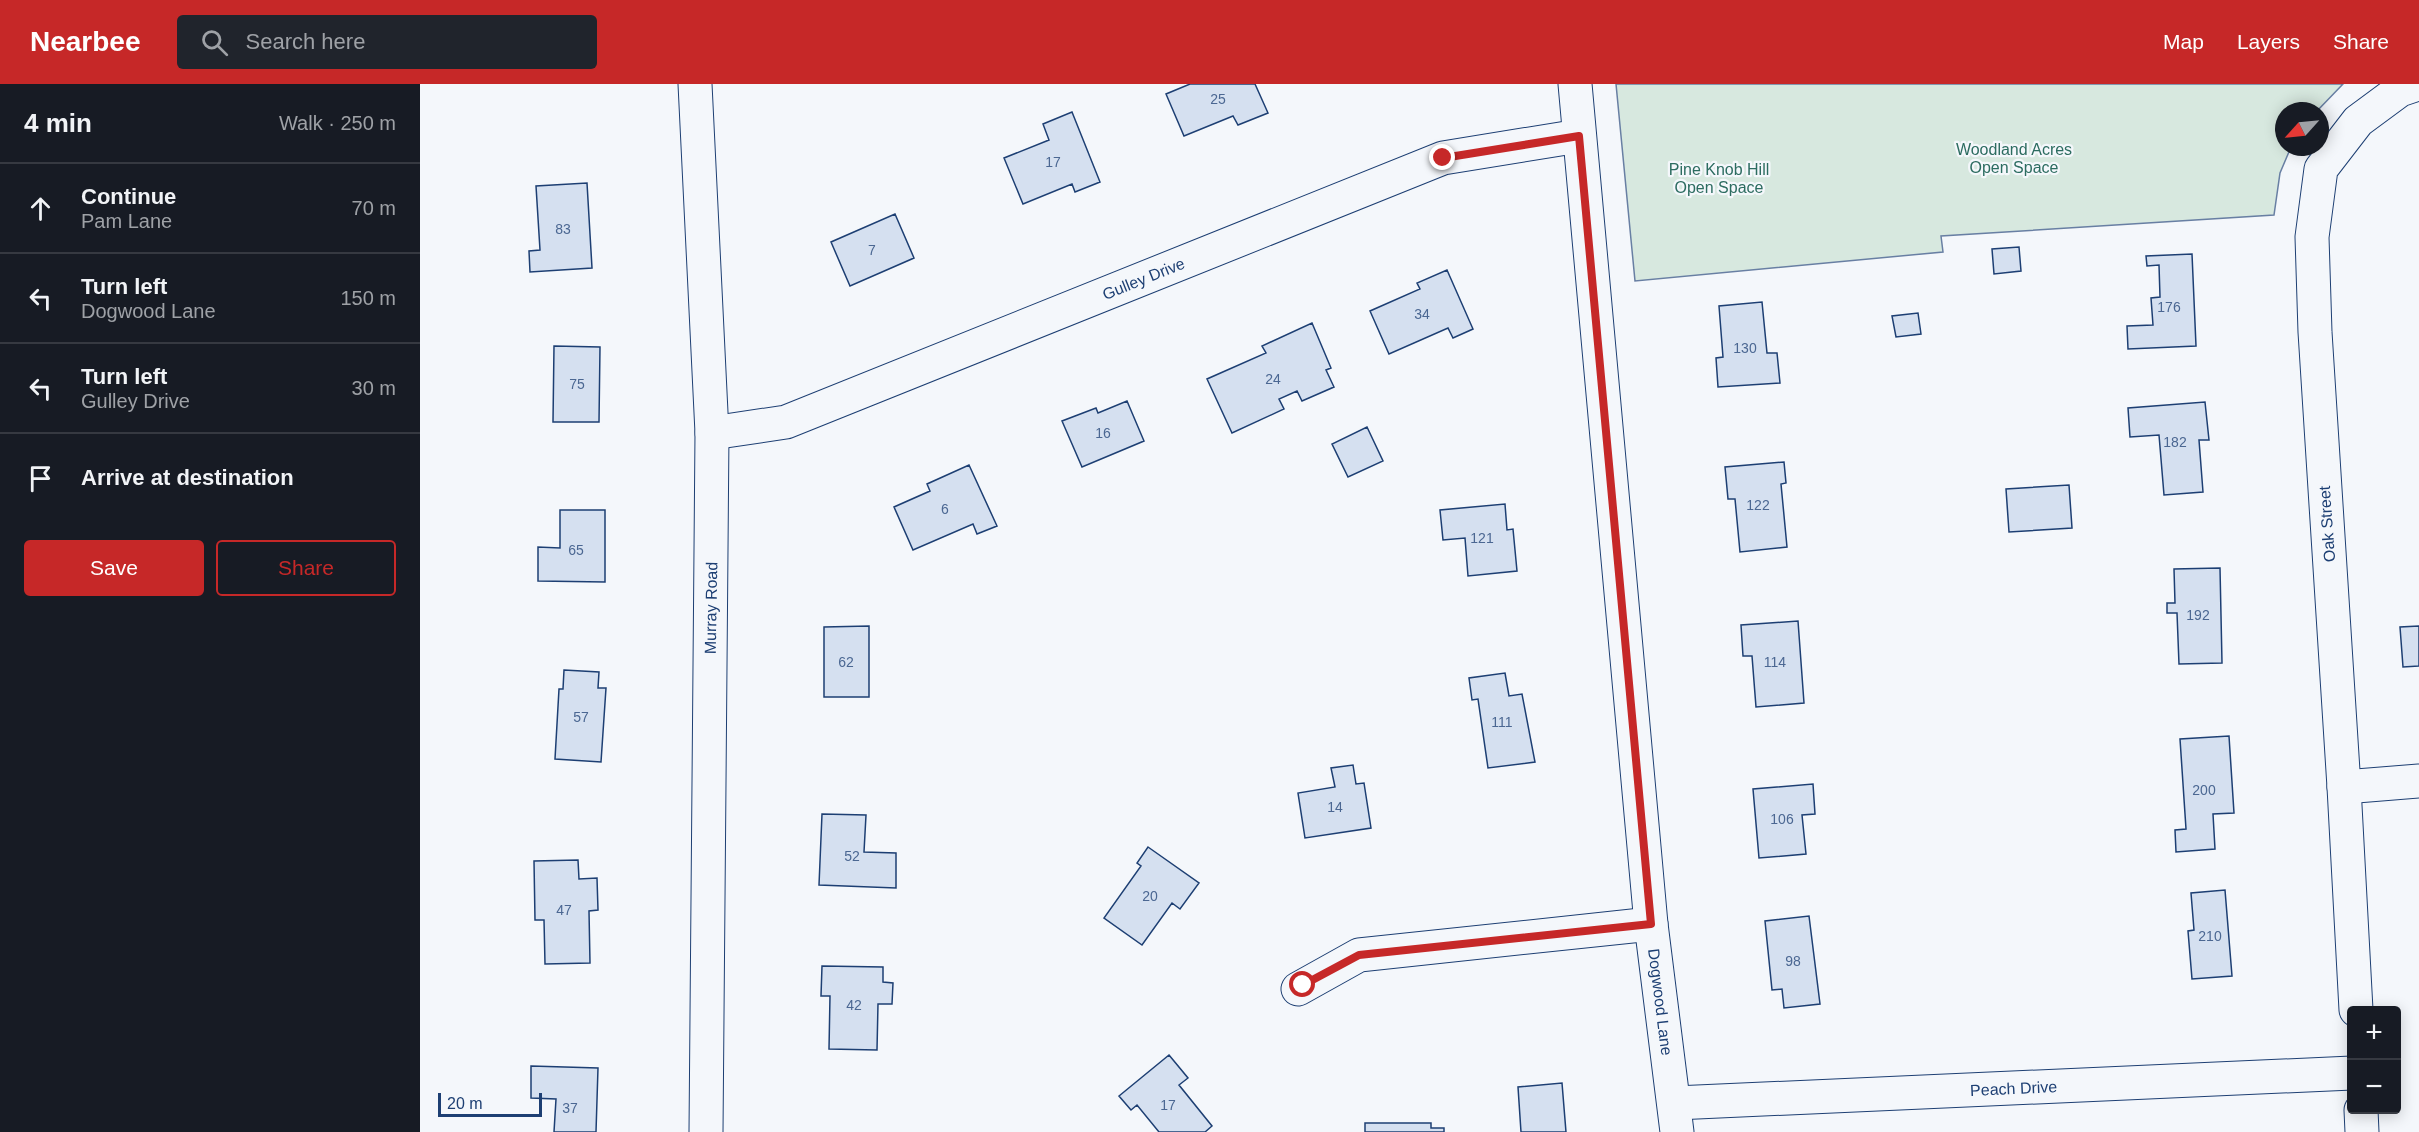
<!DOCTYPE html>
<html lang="en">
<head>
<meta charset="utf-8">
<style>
	body { margin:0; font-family:Arial,sans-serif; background:#20242c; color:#f1f3f6 }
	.controls { position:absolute; right:18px; bottom:18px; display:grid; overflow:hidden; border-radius:6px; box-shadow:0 3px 15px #0003 }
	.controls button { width:54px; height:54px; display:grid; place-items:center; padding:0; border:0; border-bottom:2px solid #363941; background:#171b24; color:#f1f3f6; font:30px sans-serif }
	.compass { position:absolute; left:1855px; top:18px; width:54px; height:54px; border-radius:50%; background:#171b24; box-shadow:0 3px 15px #0003; rotate:243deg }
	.scale { position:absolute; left:18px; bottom:15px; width:104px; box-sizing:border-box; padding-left:6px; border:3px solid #1d3f73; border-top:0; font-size:16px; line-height:21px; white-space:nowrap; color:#1d3f73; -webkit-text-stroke:4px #f4f7fb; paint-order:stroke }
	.stop { position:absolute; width:18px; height:18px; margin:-14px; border:4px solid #c62828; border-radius:50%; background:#fff }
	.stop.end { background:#c62828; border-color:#fff; box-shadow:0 2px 6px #0008 }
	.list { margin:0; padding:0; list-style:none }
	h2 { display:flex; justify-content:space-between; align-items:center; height:78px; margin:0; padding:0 24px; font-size:26px }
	h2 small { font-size:20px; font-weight:400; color:#9ea1a6 }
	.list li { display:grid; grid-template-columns:39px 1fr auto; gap:18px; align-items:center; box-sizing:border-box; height:90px; padding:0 24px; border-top:2px solid #363941 }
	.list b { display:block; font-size:22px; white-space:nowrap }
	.list p { margin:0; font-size:20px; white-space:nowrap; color:#9ea1a6 }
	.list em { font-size:20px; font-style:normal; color:#9ea1a6 }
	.actions { display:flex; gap:12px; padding:18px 24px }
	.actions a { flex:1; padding:14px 0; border:2px solid #c62828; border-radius:6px; text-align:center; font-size:21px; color:#c62828 }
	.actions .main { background:#c62828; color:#fff }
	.icon { flex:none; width:33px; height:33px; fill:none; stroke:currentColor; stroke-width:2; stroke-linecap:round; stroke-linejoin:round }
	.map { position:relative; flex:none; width:1999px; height:1048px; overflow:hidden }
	header { display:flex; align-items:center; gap:36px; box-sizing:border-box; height:84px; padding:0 30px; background:#c62828; color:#fff }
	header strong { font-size:28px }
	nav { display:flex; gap:33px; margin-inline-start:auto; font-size:21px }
	.search { width:420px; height:54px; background:#20242c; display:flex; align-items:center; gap:15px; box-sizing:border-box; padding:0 21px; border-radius:6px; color:#9ea1a6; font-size:22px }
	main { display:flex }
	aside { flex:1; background:#171b24 }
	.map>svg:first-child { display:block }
</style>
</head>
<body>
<header>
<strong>Nearbee</strong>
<div class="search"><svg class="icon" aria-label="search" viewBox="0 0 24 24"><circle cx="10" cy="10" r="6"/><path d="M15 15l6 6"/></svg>Search here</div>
<nav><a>Map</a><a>Layers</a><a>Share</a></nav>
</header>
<main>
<aside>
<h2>4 min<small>Walk · 250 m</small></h2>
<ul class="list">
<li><svg class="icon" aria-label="ahead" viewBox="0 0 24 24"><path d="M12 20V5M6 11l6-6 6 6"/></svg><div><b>Continue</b><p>Pam Lane</p></div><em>70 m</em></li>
<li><svg class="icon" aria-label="left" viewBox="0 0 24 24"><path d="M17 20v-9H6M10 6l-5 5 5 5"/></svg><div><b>Turn left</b><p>Dogwood Lane</p></div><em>150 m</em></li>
<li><svg class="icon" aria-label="left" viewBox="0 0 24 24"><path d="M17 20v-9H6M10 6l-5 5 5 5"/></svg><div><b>Turn left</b><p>Gulley Drive</p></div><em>30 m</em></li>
<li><svg class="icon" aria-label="arrive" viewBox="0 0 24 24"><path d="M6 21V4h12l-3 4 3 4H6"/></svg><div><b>Arrive at destination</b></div></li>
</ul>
<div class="actions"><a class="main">Save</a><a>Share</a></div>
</aside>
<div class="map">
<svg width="1999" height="1048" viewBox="0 0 1999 1048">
	<rect width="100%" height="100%" fill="#f4f7fb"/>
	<path fill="#d7e8df" stroke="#687fa3" stroke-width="1.5" d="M1196,0H1923L1897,27H1864V63H1871L1860,89L1854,131L1521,152L1523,168L1215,197Z"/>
	<path fill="#d5e0f0" stroke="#1d3f73" stroke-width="1.5" d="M770,0H835L848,29L818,41L813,32L764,52L746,10Z
		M652,28L680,98L655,108L652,100L603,120L584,74L629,56L623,40Z
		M167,99L172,184L110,188L109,167L120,166L116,102Z
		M475,130L494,174L430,202L411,158Z
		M1599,163L1601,187L1574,190L1572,165Z
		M1772,170L1776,262L1708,265L1707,242L1733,241L1731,214L1740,213L1739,181L1727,182L1726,172Z
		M1027,186L1053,245L1033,254L1028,244L969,270L950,227L1000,205L997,199Z
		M1342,218L1347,269H1357L1360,299L1298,303L1296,274L1303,273L1299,222Z
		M1498,229L1501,250L1476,253L1472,232Z
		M892,239L911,284L906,286L914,303L882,317L877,307L859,315L864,325L812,349L787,295L846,269L842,262Z
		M134,262L180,263L179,338H133Z
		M707,317L724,357L662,383L642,337L676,324L678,329Z
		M1785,318L1789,356H1779L1783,408L1744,411L1739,351L1710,353L1708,324Z
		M947,343L963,377L928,393L912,360Z
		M1364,378L1366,399L1361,400L1367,463L1320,468L1315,415H1308L1305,383Z
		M549,381L577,442L557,450L553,440L493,466L474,423L510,407L507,400Z
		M1649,401L1652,444L1589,448L1586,405Z
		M1085,420L1087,446L1093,445L1097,487L1048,492L1045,454L1023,456L1020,426Z
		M140,426H185V498L118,497V463L140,464Z
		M1800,484L1802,579L1759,580L1757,529H1747V519H1755L1754,485Z
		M1378,537L1384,619L1336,623L1332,572H1323L1321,541Z
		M449,542V613H404V543Z
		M1999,542V582L1983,583L1980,543Z
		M144,586L179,588L178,604H186L181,678L135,675L139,605H143Z
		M1085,589L1089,612L1102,610L1115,678L1068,684L1058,615L1052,616L1049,594Z
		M1809,652L1814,729L1793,730L1795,765L1756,768L1755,746L1766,745L1760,655Z
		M933,681L936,700L944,699L951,744L885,754L878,709L915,703L911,684Z
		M1393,700L1395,730L1382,731L1386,770L1339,774L1333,705Z
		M402,730L446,731L444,768L476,769V804L399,801Z
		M728,763L779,799L760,825L752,819L722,861L684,834L721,782L717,779Z
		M158,776L159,795L177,794L178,826L169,827L170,879L125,880L124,836H115L114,777Z
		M1805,806L1812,892L1772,895L1768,847L1774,846L1771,809Z
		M1389,832L1400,920L1364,924L1362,905L1352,906L1345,837Z
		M402,882L463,883V898L473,899L472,920H458L457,966L409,965L410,912H401Z
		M749,971L768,994L759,1001L792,1042L785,1048H739L717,1021L711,1026L699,1012Z
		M111,982L178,984L176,1048H134L136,1015L111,1014Z
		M1142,999L1146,1048H1101L1098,1003Z
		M945,1039H1011V1044H1024V1048H945Z"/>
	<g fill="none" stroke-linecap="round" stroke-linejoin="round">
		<defs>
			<g id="minor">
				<path d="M275,0L292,349L286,1048"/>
				<path id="s1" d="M1155,0L1231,840L1257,1048"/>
				<path id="s2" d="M292,349L366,338L1023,74L1159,52"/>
				<path d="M1924,703L1999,697"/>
				<path d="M878,905L939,871L1231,840"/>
				<path d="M1936,926L1924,703L1895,248L1892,153L1901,85L1938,37L1980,6L1998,0"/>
				<path id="s3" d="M1255,1019L1932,989"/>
				<path d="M1941,1026L1942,1048"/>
			</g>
		</defs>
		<use href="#minor" stroke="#1d3f73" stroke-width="35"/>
		<use href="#minor" stroke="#f4f7fb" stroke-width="33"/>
	</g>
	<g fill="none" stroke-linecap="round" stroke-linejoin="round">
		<path stroke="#c62828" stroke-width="8" d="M883,901L939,871L1231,840L1159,52L1023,74"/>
	</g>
	<g text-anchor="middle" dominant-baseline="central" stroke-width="4.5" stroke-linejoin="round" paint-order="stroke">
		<g font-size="14" fill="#4b6792">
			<text x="798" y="15">25</text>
			<text x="633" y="78">17</text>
			<text x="143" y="145">83</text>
			<text x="452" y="166">7</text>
			<text x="1749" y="223">176</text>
			<text x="1002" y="230">34</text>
			<text x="1325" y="264">130</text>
			<text x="853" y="295">24</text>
			<text x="157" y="300">75</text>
			<text x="683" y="349">16</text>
			<text x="1755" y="358">182</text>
			<text x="1338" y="421">122</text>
			<text x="525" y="425">6</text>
			<text x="1062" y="454">121</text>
			<text x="156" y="466">65</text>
			<text x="1778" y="531">192</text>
			<text x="426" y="578">62</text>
			<text x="1355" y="578">114</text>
			<text x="161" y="633">57</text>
			<text x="1082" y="638">111</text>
			<text x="1784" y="706">200</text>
			<text x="915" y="723">14</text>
			<text x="1362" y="735">106</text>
			<text x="432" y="772">52</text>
			<text x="730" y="812">20</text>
			<text x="144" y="826">47</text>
			<text x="1790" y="852">210</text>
			<text x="1373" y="877">98</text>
			<text x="434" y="921">42</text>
			<text x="748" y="1021">17</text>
			<text x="150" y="1024">37</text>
		</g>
		<g font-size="16" fill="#2c6c60" stroke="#f4f7fb">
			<text x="1594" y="65">Woodland Acres<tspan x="1594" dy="18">Open Space</tspan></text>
			<text x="1299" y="85">Pine Knob Hill<tspan x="1299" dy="18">Open Space</tspan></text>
		</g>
		<g font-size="16" fill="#1d3f73" stroke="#f4f7fb">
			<text stroke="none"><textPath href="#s2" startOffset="460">Gulley Drive</textPath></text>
			<text transform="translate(1907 440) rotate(-94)">Oak Street</text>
			<text transform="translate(291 524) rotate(-89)">Murray Road</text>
			<text stroke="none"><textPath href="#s1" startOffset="922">Dogwood Lane</textPath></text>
			<text stroke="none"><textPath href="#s3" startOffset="339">Peach Drive</textPath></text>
		</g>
	</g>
</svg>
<div class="controls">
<button>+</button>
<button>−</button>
</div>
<svg class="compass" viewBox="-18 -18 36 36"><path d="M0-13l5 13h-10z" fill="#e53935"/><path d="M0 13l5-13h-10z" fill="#9ea1a6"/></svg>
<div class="scale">20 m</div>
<div class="stop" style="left:883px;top:901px"></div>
<div class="stop end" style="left:1023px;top:74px"></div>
</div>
</main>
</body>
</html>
